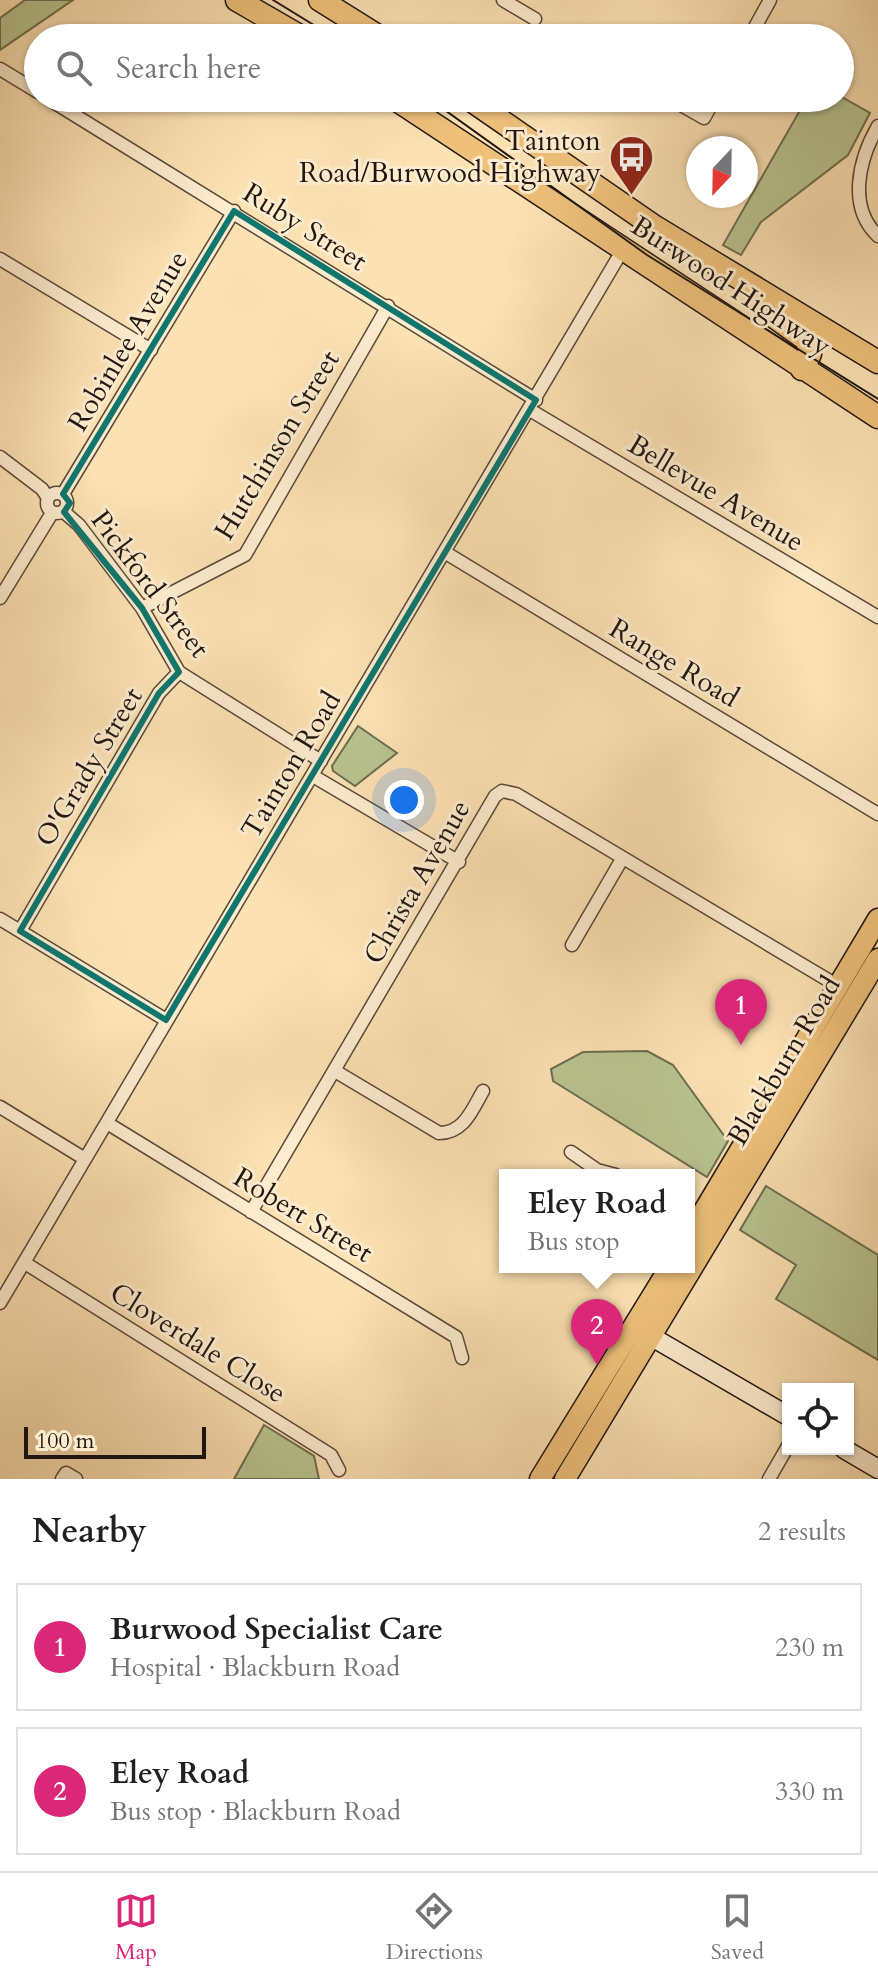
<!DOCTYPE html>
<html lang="en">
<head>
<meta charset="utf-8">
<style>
	body { margin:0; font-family:Cardo,serif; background:#f2f2f2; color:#202124 }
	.controls { position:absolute; right:24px; bottom:24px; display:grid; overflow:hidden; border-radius:0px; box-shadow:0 2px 6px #0004 }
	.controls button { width:72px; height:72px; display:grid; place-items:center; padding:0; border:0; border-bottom:2px solid #e0e0e0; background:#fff; color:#202124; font:40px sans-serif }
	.compass { position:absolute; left:686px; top:136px; width:72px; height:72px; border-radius:50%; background:#fff; box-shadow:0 2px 6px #0004; rotate:202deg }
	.scale { position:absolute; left:24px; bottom:20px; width:182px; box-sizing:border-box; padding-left:8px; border:4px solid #211610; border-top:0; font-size:22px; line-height:28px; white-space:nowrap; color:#211610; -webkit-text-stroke:6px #fdecce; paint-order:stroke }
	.you { position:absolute; left:404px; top:800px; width:28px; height:28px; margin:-20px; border:6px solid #fff; border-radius:50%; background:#1a73e8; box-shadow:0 0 0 12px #1a73e833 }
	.badge { display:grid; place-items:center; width:52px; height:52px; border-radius:50%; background:#db2777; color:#fff; font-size:26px; font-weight:700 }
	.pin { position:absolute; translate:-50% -66px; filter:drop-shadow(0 2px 4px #0008) }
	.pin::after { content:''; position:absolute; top:42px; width:28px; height:24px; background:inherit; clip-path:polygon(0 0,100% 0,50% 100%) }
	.popup { position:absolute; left:499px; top:1169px; width:196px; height:104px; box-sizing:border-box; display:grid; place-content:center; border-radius:0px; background:#fff; filter:drop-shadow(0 2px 6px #0005); font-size:26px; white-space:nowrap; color:#757577 }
	.popup b { font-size:30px; color:#202124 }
	.popup::after { content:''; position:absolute; left:50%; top:100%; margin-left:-16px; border:16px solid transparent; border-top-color:#fff }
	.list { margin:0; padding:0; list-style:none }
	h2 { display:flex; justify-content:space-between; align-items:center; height:104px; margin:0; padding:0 32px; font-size:34px }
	h2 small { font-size:26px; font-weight:400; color:#757577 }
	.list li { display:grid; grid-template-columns:52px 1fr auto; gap:24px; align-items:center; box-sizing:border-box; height:128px; margin:0 16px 16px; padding:0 16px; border:2px solid #e0e0e0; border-radius:0px }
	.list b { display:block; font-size:30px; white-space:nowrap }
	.list p { margin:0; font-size:26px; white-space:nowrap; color:#757577 }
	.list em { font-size:26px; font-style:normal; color:#757577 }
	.icon { flex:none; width:44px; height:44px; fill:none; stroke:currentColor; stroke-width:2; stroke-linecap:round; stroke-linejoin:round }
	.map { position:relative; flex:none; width:878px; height:1479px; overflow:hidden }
	.search { position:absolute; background:#fff; box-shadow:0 2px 6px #0004; left:24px; right:24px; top:24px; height:88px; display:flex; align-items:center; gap:20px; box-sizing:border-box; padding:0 28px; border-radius:44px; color:#757577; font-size:30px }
	.sheet { height:392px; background:#fff }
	nav { display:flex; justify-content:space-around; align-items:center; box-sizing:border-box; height:112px; border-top:2px solid #e0e0e0; background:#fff; font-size:22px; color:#757577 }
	nav a { display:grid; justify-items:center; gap:4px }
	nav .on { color:#db2777 }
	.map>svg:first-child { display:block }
</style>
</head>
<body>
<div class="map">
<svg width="878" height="1479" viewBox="0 0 878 1479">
	<rect width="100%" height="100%" fill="#fce1b3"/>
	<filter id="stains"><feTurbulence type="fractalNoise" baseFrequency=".0025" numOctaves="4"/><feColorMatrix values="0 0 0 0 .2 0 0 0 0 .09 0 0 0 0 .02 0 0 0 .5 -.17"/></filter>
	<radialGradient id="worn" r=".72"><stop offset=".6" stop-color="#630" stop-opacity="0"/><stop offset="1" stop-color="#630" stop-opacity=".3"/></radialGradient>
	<path fill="#b9c490" stroke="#6d6d50" stroke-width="2" d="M25,0H73L0,50V18Z
		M840,96L870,113L848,155L761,222L741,255L723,245L807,98Z
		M358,726L397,753L355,786L333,771L332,766Z
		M647,1051L673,1065L728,1141L707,1177L553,1081L551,1069L583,1052Z
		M766,1186L878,1255V1360L776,1299L796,1265L740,1230Z
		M264,1425L314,1456L319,1479H234Z"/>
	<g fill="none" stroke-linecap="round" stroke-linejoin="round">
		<defs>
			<path id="street" d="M503,0L535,19
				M749,38L770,0
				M0,69L38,92
				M47,98L536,400
				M669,98L704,118L715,98
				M878,126C859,159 847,207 878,236
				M0,259L151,350
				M530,410L878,617
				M0,457L42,489L48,498
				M47 503a10 10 0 1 1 20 0a10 10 0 1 1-20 0Z
				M63,494L234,211
				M64,512L79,525L142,608L179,672L321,761
				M446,553L878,814
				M0,598L52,513
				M142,608L245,555L388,306
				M313,776L459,862
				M0,919L166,1020
				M20,931L159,693L179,672
				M572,945L622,859
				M335,1071L439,1133C464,1133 472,1110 483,1091
				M0,1107L85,1159
				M107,1123L456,1337L462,1358
				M571,1152L597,1170L616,1175
				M251,1212L495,796L502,791L516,794L838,986
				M25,1263L331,1455L339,1470
				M0,1303L622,251
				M62,1479L66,1473L76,1479
				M769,1479L788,1446"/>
			<path id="secondary" d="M652,1337L788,1416
				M844,1449L878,1469"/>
			<path id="primary" d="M689,1236L878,919
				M540,1479L670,1267
				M565,1479L878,959"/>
			<path id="highway" d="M237,0L303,38
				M320,0L381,38
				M394,98L878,417
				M468,98L655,227L878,362
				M776,318L807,340L810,354L802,369"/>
		</defs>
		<use href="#street" stroke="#584939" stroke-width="15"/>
		<use href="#secondary" stroke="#211610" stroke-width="21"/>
		<use href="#primary" stroke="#211610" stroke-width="23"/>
		<use href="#highway" stroke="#211610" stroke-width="25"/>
		<use href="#street" stroke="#fdecce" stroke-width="12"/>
		<use href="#secondary" stroke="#fdecce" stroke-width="18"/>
		<use href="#primary" stroke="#eec07a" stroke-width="20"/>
		<use href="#highway" stroke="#eec07a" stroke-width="22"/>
		<path stroke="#211610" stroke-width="2" d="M273,0L335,38
			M428,98L647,255L878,399"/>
	</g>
	<path fill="none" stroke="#0f766e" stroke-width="6" stroke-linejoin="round" d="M234,211L536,400L166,1020L20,931L159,693L179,672L142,608L64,512L70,503L63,494Z"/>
	<defs>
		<symbol id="bus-pin" viewBox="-11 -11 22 30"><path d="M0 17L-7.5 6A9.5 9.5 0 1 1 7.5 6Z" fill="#8f2418" stroke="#fdecce"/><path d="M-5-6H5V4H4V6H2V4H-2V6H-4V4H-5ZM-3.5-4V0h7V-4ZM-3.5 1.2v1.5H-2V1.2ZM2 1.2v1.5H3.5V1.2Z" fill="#fff"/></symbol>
	</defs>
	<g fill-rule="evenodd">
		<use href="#bus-pin" x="606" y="132" width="51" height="69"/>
	</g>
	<g text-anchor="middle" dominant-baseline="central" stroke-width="6" stroke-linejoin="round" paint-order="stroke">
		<g font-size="28" fill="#211610" stroke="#fdecce" text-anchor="end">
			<text x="601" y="141">Tainton<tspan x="601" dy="32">Road/Burwood Highway</tspan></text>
		</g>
		<g font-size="28" fill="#211610" stroke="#fdecce">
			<text transform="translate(305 227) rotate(32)">Ruby Street</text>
			<text transform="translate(731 286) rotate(33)">Burwood Highway</text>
			<text transform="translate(128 341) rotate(-59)">Robinlee Avenue</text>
			<text transform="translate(277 445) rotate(-59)">Hutchinson Street</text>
			<text transform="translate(716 493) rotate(31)">Bellevue Avenue</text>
			<text transform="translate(150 584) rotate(53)">Pickford Street</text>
			<text transform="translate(674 663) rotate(31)">Range Road</text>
			<text transform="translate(291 765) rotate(-59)">Tainton Road</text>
			<text transform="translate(89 767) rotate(-59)">O'Grady Street</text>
			<text transform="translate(417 882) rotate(-60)">Christa Avenue</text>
			<text transform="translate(784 1061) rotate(-59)">Blackburn Road</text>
			<text transform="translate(303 1215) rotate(31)">Robert Street</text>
			<text transform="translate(198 1343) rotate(32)">Cloverdale Close</text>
		</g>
	</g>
	<rect width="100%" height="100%" filter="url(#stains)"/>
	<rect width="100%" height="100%" fill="url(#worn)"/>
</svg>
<div class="controls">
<button><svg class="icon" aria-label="locate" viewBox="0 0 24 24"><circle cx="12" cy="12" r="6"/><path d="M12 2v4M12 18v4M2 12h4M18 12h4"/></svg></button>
</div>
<svg class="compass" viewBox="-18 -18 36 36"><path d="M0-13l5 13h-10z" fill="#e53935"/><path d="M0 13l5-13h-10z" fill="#757577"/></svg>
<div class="scale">100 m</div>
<div class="you"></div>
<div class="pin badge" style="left:741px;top:1045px">1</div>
<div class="pin badge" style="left:597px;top:1365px">2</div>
<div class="popup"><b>Eley Road</b>Bus stop</div>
<div class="search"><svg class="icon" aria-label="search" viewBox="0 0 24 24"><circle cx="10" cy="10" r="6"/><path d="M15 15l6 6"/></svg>Search here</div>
</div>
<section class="sheet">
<h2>Nearby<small>2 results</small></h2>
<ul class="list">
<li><span class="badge">1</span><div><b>Burwood Specialist Care</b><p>Hospital · Blackburn Road</p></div><em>230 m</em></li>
<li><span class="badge">2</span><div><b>Eley Road</b><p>Bus stop · Blackburn Road</p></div><em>330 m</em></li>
</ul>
</section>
<nav>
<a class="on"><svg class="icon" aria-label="map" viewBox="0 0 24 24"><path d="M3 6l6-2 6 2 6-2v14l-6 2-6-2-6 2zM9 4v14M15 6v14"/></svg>Map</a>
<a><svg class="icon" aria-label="directions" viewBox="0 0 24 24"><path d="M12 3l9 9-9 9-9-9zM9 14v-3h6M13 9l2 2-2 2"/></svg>Directions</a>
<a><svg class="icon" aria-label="saved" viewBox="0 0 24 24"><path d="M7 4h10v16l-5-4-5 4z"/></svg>Saved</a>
</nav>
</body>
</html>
